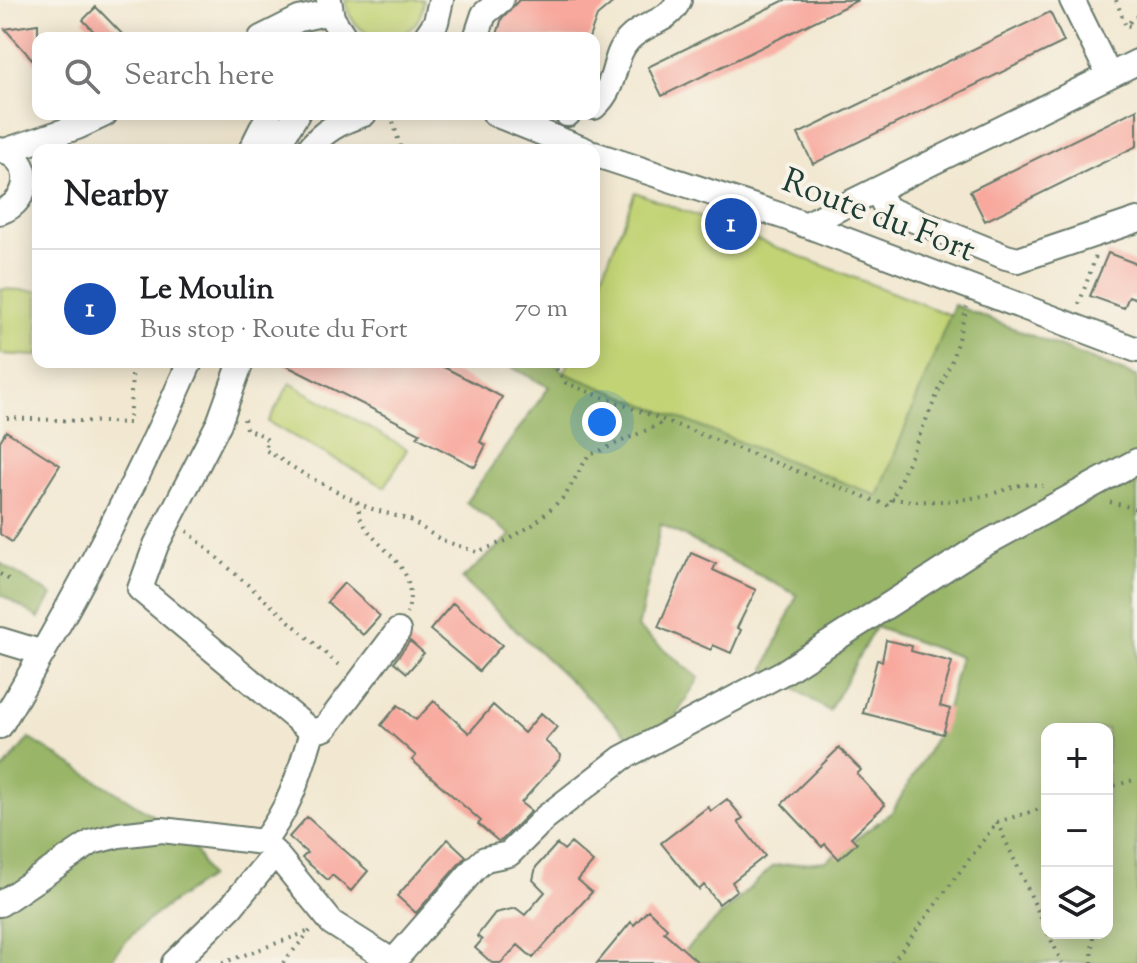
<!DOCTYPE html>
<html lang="en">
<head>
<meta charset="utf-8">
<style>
	body { margin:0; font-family:"Sorts Mill Goudy",serif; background:#f6f6f6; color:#202124 }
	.controls { position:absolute; right:24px; bottom:24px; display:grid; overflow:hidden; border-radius:16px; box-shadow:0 4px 20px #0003 }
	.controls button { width:72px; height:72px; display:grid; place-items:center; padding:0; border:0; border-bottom:2px solid #e0e0e0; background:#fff; color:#202124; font:40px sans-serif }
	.you { position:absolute; left:602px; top:422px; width:28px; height:28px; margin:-20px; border:6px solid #fff; border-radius:50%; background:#1a73e8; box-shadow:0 0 0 12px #1a73e833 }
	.badge { display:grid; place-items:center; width:52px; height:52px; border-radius:50%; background:#0f766e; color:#fff; font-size:26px; font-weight:700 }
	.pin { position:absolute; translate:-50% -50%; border:4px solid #fff; box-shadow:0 2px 8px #0006 }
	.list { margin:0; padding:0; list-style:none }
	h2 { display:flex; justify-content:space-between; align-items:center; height:104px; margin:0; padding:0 32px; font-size:34px }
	h2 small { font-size:26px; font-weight:400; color:#757577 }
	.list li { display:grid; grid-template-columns:52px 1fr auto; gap:24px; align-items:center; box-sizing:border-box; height:120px; padding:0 32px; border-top:2px solid #e0e0e0 }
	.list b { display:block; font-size:30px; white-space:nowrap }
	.list p { margin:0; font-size:26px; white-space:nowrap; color:#757577 }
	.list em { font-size:26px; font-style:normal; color:#757577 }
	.icon { flex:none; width:44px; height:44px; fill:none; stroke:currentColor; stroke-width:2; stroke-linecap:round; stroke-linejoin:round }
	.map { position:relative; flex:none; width:1137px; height:963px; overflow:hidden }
	.search { position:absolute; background:#fff; box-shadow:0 4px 20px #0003; left:32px; top:32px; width:568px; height:88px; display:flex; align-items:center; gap:20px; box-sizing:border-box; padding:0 28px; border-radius:16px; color:#757577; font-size:30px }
	.panel { position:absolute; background:#fff; box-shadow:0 4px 20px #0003; left:32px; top:144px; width:568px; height:224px; border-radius:16px }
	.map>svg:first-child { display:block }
</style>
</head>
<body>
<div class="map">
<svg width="1137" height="963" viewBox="0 0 1137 963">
	<rect width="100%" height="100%" fill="#f7f3e8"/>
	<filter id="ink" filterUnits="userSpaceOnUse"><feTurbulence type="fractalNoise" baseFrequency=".0125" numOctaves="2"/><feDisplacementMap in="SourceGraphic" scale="16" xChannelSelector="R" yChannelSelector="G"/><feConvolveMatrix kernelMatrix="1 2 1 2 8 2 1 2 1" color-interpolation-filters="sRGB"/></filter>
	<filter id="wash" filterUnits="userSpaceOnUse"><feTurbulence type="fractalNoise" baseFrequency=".006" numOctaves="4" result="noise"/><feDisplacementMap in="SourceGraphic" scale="32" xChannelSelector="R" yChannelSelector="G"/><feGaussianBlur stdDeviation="1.8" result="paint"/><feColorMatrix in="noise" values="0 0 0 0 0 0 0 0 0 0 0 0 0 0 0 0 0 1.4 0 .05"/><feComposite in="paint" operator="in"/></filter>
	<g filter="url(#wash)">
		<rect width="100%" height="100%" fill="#f2e8d1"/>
		<path fill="#c2d376" stroke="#708855" stroke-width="2" d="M345,0H424C420,50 353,50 345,0Z
			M635,192L950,315L878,497L564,373L569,362H594V297Z
			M1,289L38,291V356L0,354Z
			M290,383L407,449L385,487L268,422Z"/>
		<path fill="#99b567" stroke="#5c794e" stroke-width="2" fill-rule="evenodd" d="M954,305L1137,377V963H671L773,866L826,861L892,812L943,725L960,657L875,627L829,711L765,669L797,595L661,524L638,628L699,678L651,757L462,579L511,535L466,502L549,387L502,362H554L564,373L878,496ZM1047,729H1107V933H1047Z
			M0,563L52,595L39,618L0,594Z
			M29,738L189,838L209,877C172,902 134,925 109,963H0V773Z"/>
		<g id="blocks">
			<path fill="#f8a89d" d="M519,0H616L597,16L589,38H496L502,18Z
				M785,0H858L662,96L648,67Z
				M96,7L126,38H100L83,20Z
				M1050,12L1064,42L813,164L798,134Z
				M38,24V66L5,29Z
				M1137,109V146L985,221L970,191Z
				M1108,253L1137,264V299L1129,296L1124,308L1090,296Z
				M279,362H434L502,397L480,442L486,445L475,467L417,437L420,433Z
				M6,431L60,465L12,542L0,534V441Z
				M691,553L716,564L713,570L756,590L737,628L741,630L731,653L713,645L711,650L658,627Z
				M344,583L380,616L363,635L327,602Z
				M453,603L502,645L479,671L430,630Z
				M886,640L912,646L911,651L952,662L940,706L950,709L943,734L863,713L877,660L882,661Z
				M410,641L424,653L407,673L394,662Z
				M434,701L469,733L493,705L524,733L541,713L557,727L545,741L561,755L560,759L521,803L531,811L502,840L498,841L478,824L481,821L412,760L416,756L381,725L398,705L416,720Z
				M839,748L861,770L857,774L885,805L851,837L857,843L839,859L825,844L822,847L782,804Z
				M727,799L743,818L738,822L765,856L732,882L737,890L719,904L704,885L699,890L661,843L708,807L711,811Z
				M307,817L368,871L351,891L332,875L328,880L302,858L307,853L289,837Z
				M448,839L466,856L416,913L397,896Z
				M571,843L593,862L578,880L592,892L533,958L518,945L501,963H492L475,948L482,940L477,936L495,913L516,908L525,915L545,892L533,880L536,867L557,844L564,850Z
				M648,910L667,928L664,932L699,963H597L631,922L634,925Z"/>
		</g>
	</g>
	<g filter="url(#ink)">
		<use href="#blocks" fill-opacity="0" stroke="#69796b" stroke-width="2"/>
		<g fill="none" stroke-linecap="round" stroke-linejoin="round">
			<defs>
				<path id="minor" d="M329,0L332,18L345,38
					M1072,0L1109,75
					M261,38L299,19L330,12
					M425,38L436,22L441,0
					M476,38L484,14L501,0
					M594,107C619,85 611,57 629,39C645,22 669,23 679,0
					M495,114L585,150
					M567,114H568
					M0,150C35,159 32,201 0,212
					M251,150L269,114
					M274,150L297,114
					M308,150C322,132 343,120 364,114
					M5,151L77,127L105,114
					M594,154L785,217L1137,350
					M876,190L887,209L1006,257L1018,260L1137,220
					M805,225L1137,62
					M241,362L219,423L156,545L140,589L312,732L325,728L398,631
					M0,640L43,653
					M0,726C70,608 135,488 190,362
					M263,842C291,806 299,775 312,732
					M0,904L92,842L119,835L162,830L263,842L275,853L332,923L395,963
					M174,963L231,907L275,853
					M392,963L474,869L485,859L509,854L546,817L622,758L784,672L979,547L1137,461"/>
			</defs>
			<use href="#minor" stroke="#69796b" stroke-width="28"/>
			<path stroke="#69796b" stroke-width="4" stroke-dasharray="2 6" stroke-linecap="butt" d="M1116,0L1125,24
				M1137,16L1126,25L1137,28
				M391,114L401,150
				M1079,304L1096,256
				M552,362L566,383L889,506L952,360L967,307
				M7,418L129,423L133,362
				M244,419L246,429L264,436L268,441L264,449L307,476L369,508L410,520L441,540L477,552L508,540L534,524L565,496L588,456L665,422
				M892,499C923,503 957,502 987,495C1013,489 1015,481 1043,486
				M357,502C359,508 359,516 362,521C381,555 421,565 407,614
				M1110,502L1137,509
				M187,531L342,668
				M0,574L13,582
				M1107,788L1137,779
				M997,822L1047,931
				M1048,933L1062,963
				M222,963L310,931
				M283,963L310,931
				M892,963L997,822L1047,807
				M1092,963L1093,933"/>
			<use href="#minor" stroke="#fff" stroke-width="24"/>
		</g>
	</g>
	<g text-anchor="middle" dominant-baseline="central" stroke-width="8" stroke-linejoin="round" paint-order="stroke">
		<g font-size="34" fill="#1f3d34" stroke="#f7f3e8">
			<text transform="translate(878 217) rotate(21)">Route du Fort</text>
		</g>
	</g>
</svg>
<div class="controls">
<button>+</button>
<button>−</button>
<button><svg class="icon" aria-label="layers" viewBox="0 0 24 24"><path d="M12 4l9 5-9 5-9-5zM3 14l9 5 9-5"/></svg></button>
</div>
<div class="you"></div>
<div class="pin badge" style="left:731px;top:224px;background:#1a4fb4">1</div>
<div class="search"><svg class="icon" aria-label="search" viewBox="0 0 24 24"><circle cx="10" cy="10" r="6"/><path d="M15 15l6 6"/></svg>Search here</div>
<section class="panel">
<h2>Nearby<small></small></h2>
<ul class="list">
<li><span class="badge" style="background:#1a4fb4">1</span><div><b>Le Moulin</b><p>Bus stop · Route du Fort</p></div><em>70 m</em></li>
</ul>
</section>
</div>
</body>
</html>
